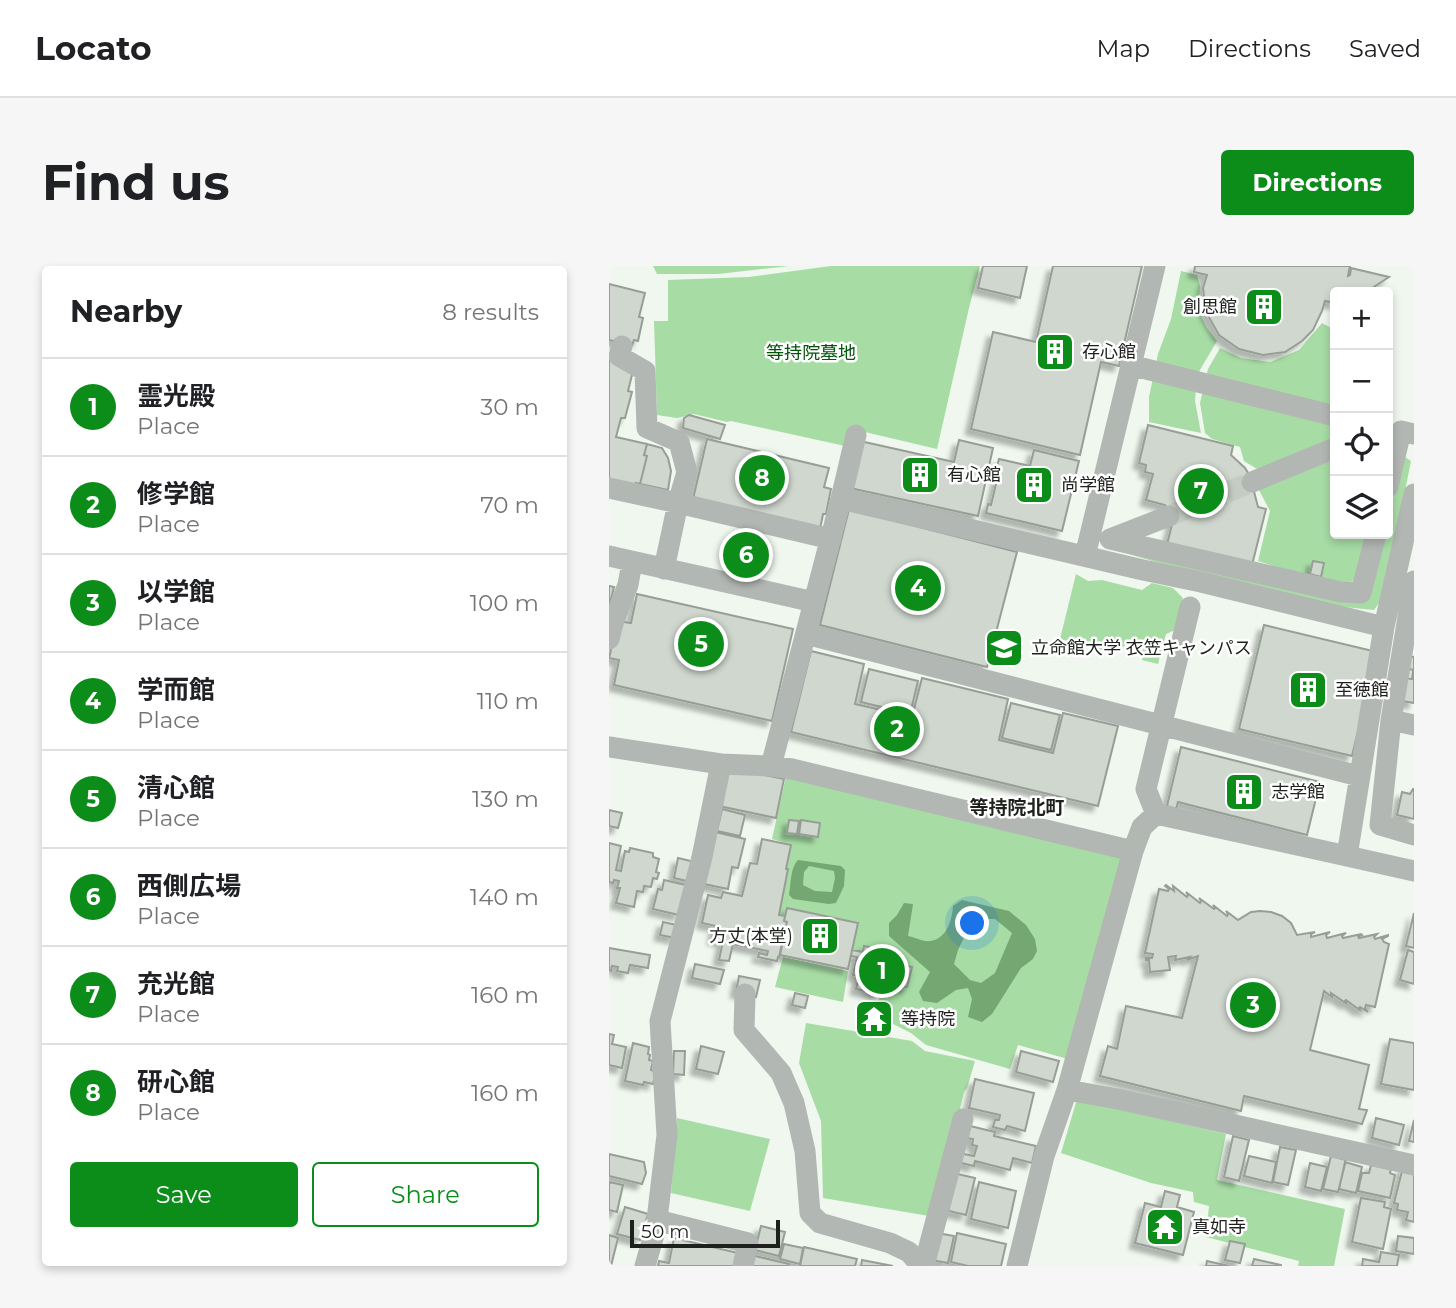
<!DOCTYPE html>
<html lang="en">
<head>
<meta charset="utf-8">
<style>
	body { margin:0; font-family:Montserrat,"Noto Sans JP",sans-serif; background:#f6f6f6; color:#202124 }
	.controls { position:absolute; right:21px; top:21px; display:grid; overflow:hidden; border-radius:7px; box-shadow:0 4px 10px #0003 }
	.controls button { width:63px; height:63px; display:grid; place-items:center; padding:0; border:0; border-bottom:2px solid #e0e0e0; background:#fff; color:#202124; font:35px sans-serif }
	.scale { position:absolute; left:21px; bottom:18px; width:150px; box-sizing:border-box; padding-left:7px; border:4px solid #1d201d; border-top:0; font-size:19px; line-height:24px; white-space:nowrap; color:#1d201d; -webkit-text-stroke:5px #fff; paint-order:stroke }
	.you { position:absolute; left:364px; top:658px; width:24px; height:24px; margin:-18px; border:5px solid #fff; border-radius:50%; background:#1a73e8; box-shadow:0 0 0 10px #1a73e833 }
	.badge { display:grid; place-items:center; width:46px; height:46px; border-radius:50%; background:#0c8d1a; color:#fff; font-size:23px; font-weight:700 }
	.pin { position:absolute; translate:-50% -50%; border:4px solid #fff; box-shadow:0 2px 7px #0006 }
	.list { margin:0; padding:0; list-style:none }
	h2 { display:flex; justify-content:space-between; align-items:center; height:91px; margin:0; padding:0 28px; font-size:30px }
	h2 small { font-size:23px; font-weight:400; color:#757577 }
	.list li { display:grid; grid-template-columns:46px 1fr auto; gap:21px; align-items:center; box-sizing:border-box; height:98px; padding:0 28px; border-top:2px solid #e0e0e0 }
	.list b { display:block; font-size:26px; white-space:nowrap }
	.list p { margin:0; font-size:23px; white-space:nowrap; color:#757577 }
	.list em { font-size:23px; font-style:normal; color:#757577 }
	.actions { display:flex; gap:14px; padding:21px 28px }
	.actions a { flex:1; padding:16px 0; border:2px solid #0c8d1a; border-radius:7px; text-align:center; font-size:24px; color:#0c8d1a }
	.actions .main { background:#0c8d1a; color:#fff }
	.icon { flex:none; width:38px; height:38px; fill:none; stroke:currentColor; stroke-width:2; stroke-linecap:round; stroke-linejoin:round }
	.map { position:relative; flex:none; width:805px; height:1000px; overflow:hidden; border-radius:7px }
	header { display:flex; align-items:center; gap:42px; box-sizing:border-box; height:98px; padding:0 35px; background:#fff; border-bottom:2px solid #e0e0e0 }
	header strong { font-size:33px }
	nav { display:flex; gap:38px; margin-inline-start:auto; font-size:24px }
	.intro { display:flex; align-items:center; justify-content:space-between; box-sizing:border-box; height:168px; padding:0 42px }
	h1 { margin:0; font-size:49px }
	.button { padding:18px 32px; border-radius:7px; background:#0c8d1a; color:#fff; font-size:24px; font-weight:700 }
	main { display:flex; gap:42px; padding:0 42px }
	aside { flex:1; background:#fff; border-radius:7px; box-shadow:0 4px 10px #0003 }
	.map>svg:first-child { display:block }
</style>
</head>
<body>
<header>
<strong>Locato</strong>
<nav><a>Map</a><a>Directions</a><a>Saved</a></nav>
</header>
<div class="intro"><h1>Find us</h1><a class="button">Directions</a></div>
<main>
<aside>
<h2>Nearby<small>8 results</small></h2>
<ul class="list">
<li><span class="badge">1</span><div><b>霊光殿</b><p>Place</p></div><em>30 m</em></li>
<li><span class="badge">2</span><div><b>修学館</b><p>Place</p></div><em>70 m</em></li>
<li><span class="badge">3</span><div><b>以学館</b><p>Place</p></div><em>100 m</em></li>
<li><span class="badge">4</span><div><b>学而館</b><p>Place</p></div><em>110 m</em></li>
<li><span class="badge">5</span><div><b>清心館</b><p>Place</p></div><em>130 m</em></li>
<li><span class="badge">6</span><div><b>西側広場</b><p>Place</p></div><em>140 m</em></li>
<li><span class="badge">7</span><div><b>充光館</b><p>Place</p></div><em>160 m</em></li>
<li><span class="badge">8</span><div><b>研心館</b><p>Place</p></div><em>160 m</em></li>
</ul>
<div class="actions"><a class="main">Save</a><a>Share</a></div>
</aside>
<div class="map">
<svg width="805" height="1000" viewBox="0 0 805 1000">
	<defs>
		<filter id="shadow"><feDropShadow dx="-5.5" dy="5.5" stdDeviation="2" flood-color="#0004"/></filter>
	</defs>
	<rect width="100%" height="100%" fill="#eff7ee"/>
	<path fill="#a7dca5" d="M44,0H180L109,8H48Z
		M222,0H371L360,42L328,183L239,162L236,180L122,155L118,156L85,148L68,152L48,149L45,55H59V14L140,11Z
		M572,5L588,9L591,20L589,44L598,62L608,75L588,109L586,135L592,167L540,156V131L549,88L562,53Z
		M713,57L726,64V174L653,206L635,195L631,181L603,173L596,167L591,137L599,103L611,82L632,92L661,96L690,84Z
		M793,189L802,195L775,330L765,344C723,341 682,331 642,321C597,310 554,299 510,285L731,331L759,335L776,268H779V257Z
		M726,193V268H762L747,315L727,318L695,310L649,295L661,245L650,224Z
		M467,308L479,315L493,314L533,324L543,317L564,322L574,332L566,364L557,368L549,398L533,394L534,382L531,378C521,377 513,380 506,387L451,373Z
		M178,506L516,586L459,793L409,779L401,803L317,779L302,767L266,749L274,719L298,721L303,702L277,696L279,685L256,680L254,686L243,684L249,657L178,642L176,650L170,649L179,604L177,603L182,579L163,573Z
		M174,691L239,705L234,736L166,721Z
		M197,757L303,775L316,785L366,795L358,822L355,826L334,914L320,950L214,932L212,855L190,797Z
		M468,833L617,868L608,914L736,943L725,1000H689L690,995L597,971L600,940L585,936L584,926L542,917L452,887Z
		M68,852L161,873L141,945L62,927Z"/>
	<path fill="#74a772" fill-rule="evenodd" d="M189,594L232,600L236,604L235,620L227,637L220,638L184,633L180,629C182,618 181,602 189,594ZM200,600L225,605L226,612L223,626L206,625L194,619L195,606Z
		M353,634L400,645L417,659L426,673L428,685L424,693L412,702L383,748L373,756L359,751L363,733L359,722L347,724L328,737L314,735L310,726L321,706L280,670V657L288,649L295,637L304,638L299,670C304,671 311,674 316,675C336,677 343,656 344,640ZM374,653H386L403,667L386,707L372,717L361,714L345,698L349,684L361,659Z"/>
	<path fill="#cfd7ce" stroke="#979e96" stroke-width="2" filter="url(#shadow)" d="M374,0H418L411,32L369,22Z
		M444,0H533L510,100L492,96L471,189L362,163L384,66L427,76Z
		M586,0H741L739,10L741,9L742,2L780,11L757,26H726V37L716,35L713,45L704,64L693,75L676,86L654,89L630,83L610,69L597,46L594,22L598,9L585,6Z
		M0,18L36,27L30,51L34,52L29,75L25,74L23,79L0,74Z
		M0,94L25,101L19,125L23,126L16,152H12L7,171L38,178L35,189L38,190L31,218L27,217L26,220L0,214Z
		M80,149L116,159L111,173L74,162L75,152Z
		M539,159L624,180L622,189L636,202L641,210L649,241L657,243L642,303L557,283L563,258L556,239L537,234L544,208L536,206L537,199L530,197Z
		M98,173L220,202L215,221L222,223L217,248H214L211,263L84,233Z
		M350,174L384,182L369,250L241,222L251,175L345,196Z
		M38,178L53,182L59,192L62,205L59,224L31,218L38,190L35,189Z
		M425,184L470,195L453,265L377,247L379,238L382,239L391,201L388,200L390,193L421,200Z
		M240,243L408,286L378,401L211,359Z
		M704,295L715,297L712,311L701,308Z
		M0,320L5,321L0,341Z
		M28,328L184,363L163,455L5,419L10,394L0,392L9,355L22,357Z
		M655,359L768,386L743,490L630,463Z
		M202,385L255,398L246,438L303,451L313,412L399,433L390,474L444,487L454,447L509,460L489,540L182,466Z
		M796,390L805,391V437L787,434L792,412L803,413L804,404L793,401Z
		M260,403L309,415L301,448L252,436Z
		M402,437L451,449L442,484L393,472Z
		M572,481L711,516L698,569L569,536L567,543L558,540Z
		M118,501L175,513L167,552L110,540Z
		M804,523H805V553L788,549L793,526L801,528Z
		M113,543L136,549L131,570L108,565Z
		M0,544L13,547L9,562L0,560Z
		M180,554L190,555L188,568L178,567Z
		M192,554L211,557L209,571L190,568Z
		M106,566L136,573L129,602L123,601L119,623L95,618Z
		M153,573L182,579L177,603H179L170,649L176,650L175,655L178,656L170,691H169L168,695L149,691L150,687L158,689L159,685L124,678L120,695L110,694L114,675L104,673L107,660L93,657L99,629L112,632L114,626L133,630L141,597L148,598Z
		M0,577L12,580L7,604L12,605L16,585L20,586L21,582L44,587V591L50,593L47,606L50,607L48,613L44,612L42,621L35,620L34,626L28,625L25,641L7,637L11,622H8L10,615L5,614L4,617L0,616Z
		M69,592L86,596L82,616L65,612Z
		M55,614L77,619L70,649L44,643L49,623L53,624Z
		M557,619L565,625L564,620L578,631L579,629L577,626L591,637L592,635L590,632L605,643L606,642L604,639L618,650L619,648L617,645L629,654L642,646L651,645L662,646L673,650L682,657L688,669L706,666L702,668V671L721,666L717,669L718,672L737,667L733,670L734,672L752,668L753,669L749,670L750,672L768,668L765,671L766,673L779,669V670L773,673L775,676L780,678L766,741L757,739L756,742L759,746L751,741L750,742L752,745L737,734L736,735L738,738L722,727L723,731L715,725L701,784L760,799L750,843L758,844L753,858L635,830L632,845L491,810L499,780L508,783L517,740L573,752L589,690L578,694L581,691L566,694L567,690L559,691L561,704L541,706L540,694H537V692H543L544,688L536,687L550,623L559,625L560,623L556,620Z
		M178,642L249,657L239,703L171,689L178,656L175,655Z
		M805,647V682L797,680Z
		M54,656L68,659L66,672L51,669Z
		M255,680L279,685L277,696L303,701L298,721L272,716L269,728L247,723L250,710L244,709L248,691L242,690L243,684L254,686Z
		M0,682L41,689L39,702L21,699L19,707L8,705L9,701L3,700L2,705L0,704Z
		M799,684L805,686V718L791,714Z
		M86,698L115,704L111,718L83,712Z
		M130,710L151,714L147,731L127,726Z
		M186,727L199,730L196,742L183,739Z
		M0,768L5,769L3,778L17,781L13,802L0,799Z
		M781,773L805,777V824L772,818Z
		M24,777L40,781L39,788L41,789L40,794L44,795L42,804L47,806L44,818L35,816L34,819L16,815Z
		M92,780L115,786L109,808L87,803Z
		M65,785H76L75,809L64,808Z
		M412,785L450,795L444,816L407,806Z
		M366,813L425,827L416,865L398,860L396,864L384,861L386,854H390L391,849L360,842Z
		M767,852L795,859L790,879L763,872Z
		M805,854V876L800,875Z
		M361,860L386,866L385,870L427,880L423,897L404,892L401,904L366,895L365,900L348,896L350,887L365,890L368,880L363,879L364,873L358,872Z
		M624,870L640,874L630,915L615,911Z
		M671,881L687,884L679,919L664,916Z
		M0,888L35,896L37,907L33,918L0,910Z
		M640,890L667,896L663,917L635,910Z
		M722,890L737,894L729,926L714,923Z
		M736,896L753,901L747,927L730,923Z
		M701,897L718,901L712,925L696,921Z
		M762,899L782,903L781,907L786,909L781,932L749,925L753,907H760Z
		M794,901L805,905V956L797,954L799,946L788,944L789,938L785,937Z
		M340,906L366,912L357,949L340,945Z
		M0,916L14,919L8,946L0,944Z
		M370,916L407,925L399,962L362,953Z
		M556,925L571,929L568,941L585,946L574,989L526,977L536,937L552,941Z
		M752,932L776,936L775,941L782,943L774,983L743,976Z
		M16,941L39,948L31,974L8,968Z
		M152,960L176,966L170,990L146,984Z
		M328,967L345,970L339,997L322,994Z
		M348,967L397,978L392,1000H359L342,996Z
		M0,969L9,972L2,1000H0Z
		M789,970L805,972V988L787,985Z
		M65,972L129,987L126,1000H49L50,995L60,997Z
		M621,975L636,978L631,997L616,994Z
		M175,978L194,982L191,998L171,993Z
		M195,981L248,993L246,1000H191Z
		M772,986L790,989L788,1000H753L754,993L770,996Z
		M142,989L180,998L179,1000H139Z
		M645,993L672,999V1000H643Z
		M253,994L284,1000H252Z
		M598,995L620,1000H597Z"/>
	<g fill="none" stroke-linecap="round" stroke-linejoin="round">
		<path stroke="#c5ccc4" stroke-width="21" stroke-dasharray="21 10" stroke-linecap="butt" d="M560,250L643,216"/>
		<path stroke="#b3b7b3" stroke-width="21" d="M13,80L10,90L36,105L38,162L70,176L78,206L69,237L222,273
			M521,99L726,150
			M643,216L726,182
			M779,221L792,165L805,168
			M0,222L69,237L55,303
			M232,233L534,304L592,316L775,361L805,228
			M501,273L732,326L752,327L767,268
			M501,273L560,250
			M0,290L205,336
			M476,290L546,0
			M805,315L782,454L771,559L805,569
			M581,341L537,523L547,548L738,590
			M775,361L738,590L805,605
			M197,368L750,510
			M0,373L5,354L19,319L23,296
			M782,454L805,459
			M0,481L112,498L162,500L183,503L524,585L458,824L435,890L408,1000
			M162,500L232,233L247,169
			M524,585L533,561L547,548
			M136,728L135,764L172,807L185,837L196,885L201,947L211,957L281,977L300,986L312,1000
			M458,824L509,833L805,899
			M48,954L139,977L134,1000
			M36,1000L47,962L58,869L51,755L93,591L112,498
			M312,1000L317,992L354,853"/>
	</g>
	<defs>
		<symbol id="building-square" viewBox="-11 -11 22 22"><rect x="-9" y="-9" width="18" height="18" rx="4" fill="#0c8d1a" stroke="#fff"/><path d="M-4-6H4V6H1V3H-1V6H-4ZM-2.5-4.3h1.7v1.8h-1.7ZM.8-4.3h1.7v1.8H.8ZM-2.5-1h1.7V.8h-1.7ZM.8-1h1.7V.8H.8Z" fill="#fff"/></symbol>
		<symbol id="university-square" viewBox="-11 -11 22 22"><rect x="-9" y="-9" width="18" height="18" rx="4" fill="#0c8d1a" stroke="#fff"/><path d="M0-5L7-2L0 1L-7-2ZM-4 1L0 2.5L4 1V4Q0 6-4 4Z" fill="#fff"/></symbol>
		<symbol id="temple-square" viewBox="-11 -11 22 22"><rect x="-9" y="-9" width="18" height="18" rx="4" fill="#0c8d1a" stroke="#fff"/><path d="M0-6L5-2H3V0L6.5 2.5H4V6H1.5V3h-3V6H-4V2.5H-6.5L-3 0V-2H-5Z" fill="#fff"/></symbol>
	</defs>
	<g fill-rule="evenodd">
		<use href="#building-square" x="633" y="19" width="44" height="44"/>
		<use href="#building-square" x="424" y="64" width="44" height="44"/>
		<use href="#building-square" x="289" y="187" width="44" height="44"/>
		<use href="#building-square" x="403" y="197" width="44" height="44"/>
		<use href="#university-square" x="373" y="360" width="44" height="44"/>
		<use href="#building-square" x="677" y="402" width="44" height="44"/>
		<use href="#building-square" x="613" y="504" width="44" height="44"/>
		<use href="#building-square" x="189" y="648" width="44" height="44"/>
		<use href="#temple-square" x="243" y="731" width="44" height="44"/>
		<use href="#temple-square" x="534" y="939" width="44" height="44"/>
	</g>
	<g text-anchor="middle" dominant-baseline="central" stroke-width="5" stroke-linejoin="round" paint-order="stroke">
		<g font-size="18" fill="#1d201d" stroke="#fff" text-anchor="start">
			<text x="628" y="41" text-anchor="end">創思館</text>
			<text x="473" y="86">存心館</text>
			<text x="338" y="209">有心館</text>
			<text x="452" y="219">尚学館</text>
			<text x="422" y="382">立命館大学 衣笠キャンパス</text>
			<text x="726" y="424">至徳館</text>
			<text x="662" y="526">志学館</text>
			<text x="184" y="670" text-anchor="end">方丈(本堂)</text>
			<text x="292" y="753">等持院</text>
			<text x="583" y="961">真如寺</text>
		</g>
		<g font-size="18" fill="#025209" stroke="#fff">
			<text x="202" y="87">等持院墓地</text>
		</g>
		<g font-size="19" font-weight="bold" fill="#1d201d" stroke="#fff">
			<text x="408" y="541">等持院北町</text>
		</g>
	</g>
</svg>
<div class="controls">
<button>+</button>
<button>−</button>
<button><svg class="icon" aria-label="locate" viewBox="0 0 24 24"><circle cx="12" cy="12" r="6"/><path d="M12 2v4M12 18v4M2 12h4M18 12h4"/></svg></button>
<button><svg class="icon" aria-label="layers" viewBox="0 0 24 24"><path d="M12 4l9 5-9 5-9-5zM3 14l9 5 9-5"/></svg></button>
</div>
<div class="scale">50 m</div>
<div class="you"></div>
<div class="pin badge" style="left:273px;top:705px">1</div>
<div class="pin badge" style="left:288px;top:463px">2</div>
<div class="pin badge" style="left:644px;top:739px">3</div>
<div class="pin badge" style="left:309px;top:322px">4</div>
<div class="pin badge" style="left:92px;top:378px">5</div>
<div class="pin badge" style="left:137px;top:289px">6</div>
<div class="pin badge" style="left:592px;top:225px">7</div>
<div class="pin badge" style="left:153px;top:212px">8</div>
</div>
</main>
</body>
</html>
